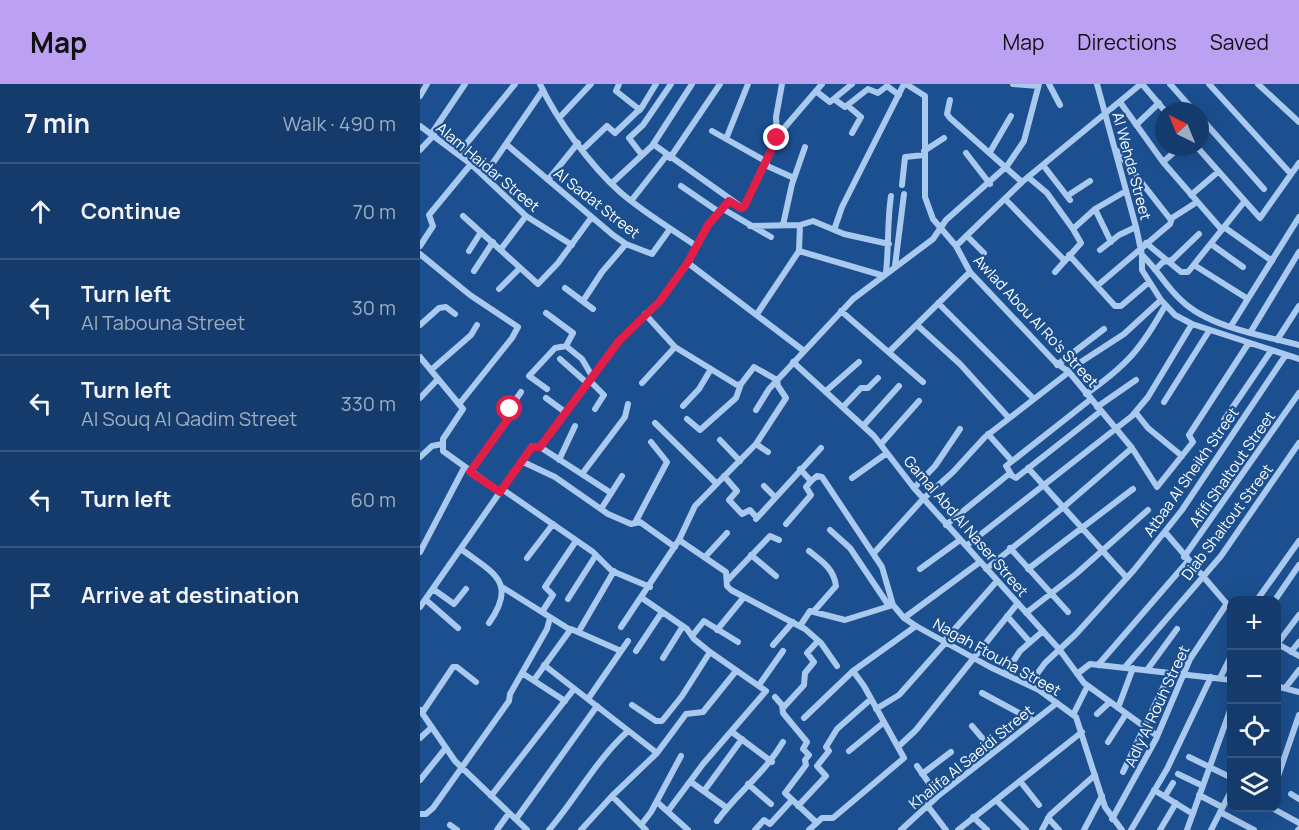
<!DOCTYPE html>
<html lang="en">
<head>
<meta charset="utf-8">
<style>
	body { margin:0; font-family:Manrope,sans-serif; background:#214673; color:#f1f3f6 }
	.controls { position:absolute; right:18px; bottom:18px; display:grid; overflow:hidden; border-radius:12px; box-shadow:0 6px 24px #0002 }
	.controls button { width:54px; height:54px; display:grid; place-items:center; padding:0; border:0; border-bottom:2px solid #33557e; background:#143b6b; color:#f1f3f6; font:30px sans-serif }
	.compass { position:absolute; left:735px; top:18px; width:54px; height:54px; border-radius:50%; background:#143b6b; box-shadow:0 6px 24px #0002; rotate:317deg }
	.stop { position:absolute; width:18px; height:18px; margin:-14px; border:4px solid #e11d48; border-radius:50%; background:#fff }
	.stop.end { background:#e11d48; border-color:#fff; box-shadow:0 2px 6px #0008 }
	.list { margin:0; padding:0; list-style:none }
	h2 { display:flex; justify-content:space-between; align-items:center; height:78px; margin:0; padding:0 24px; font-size:26px }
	h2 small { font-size:20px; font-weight:400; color:#9dadc1 }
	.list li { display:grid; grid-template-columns:39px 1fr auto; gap:18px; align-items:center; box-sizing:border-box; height:96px; padding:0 24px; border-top:2px solid #33557e }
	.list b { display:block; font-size:22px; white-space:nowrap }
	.list p { margin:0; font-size:20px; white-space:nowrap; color:#9dadc1 }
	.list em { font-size:20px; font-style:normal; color:#9dadc1 }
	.icon { flex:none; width:33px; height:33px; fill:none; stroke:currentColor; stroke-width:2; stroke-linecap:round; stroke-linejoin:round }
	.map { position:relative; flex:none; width:879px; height:746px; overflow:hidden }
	header { display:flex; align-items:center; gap:36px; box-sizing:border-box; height:84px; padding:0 30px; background:#bca0f2; color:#111 }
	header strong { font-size:28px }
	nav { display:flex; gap:33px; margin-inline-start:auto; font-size:21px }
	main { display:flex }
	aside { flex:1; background:#143b6b }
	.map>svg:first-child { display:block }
</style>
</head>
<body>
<header>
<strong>Map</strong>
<nav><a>Map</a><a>Directions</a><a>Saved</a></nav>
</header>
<main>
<aside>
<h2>7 min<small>Walk · 490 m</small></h2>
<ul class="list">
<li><svg class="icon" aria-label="ahead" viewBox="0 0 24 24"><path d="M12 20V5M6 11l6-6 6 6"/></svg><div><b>Continue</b></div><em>70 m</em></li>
<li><svg class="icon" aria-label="left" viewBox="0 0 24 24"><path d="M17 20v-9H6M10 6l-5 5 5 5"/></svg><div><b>Turn left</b><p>Al Tabouna Street</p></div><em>30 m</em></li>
<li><svg class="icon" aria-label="left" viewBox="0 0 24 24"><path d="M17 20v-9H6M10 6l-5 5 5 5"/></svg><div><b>Turn left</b><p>Al Souq Al Qadim Street</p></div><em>330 m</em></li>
<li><svg class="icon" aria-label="left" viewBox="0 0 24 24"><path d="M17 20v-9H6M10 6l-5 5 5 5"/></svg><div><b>Turn left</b></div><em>60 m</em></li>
<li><svg class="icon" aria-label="arrive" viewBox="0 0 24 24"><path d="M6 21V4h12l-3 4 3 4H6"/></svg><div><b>Arrive at destination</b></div></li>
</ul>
</aside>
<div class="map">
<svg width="879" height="746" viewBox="0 0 879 746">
	<rect width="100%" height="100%" fill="#1b4f8f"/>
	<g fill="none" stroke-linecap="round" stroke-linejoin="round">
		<path stroke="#a9c9ee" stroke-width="6" d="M120,0C136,35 171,82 200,108C223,128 250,144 275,161
			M199,0L196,7L220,26
			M486,0L505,12V113L513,135L536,162L550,188L635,278L649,288L712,364L737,403L773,358L769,351L828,260
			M593,0L618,2
			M629,0L640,21
			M677,0L716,143L722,171V186L741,216L755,231L772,240L879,275
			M722,0L745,27
			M750,0L774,27
			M789,0L871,90
			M838,0L879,38
			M397,8L410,18L432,0
			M0,12L7,0
			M414,15L425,23L448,5L458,9L467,2L479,11
			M530,16L527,30L530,34L602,98
			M700,18L743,78L802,146
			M428,22L441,33L432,49
			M140,33L171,0
			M780,33L844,105
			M716,41L739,19
			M0,42L51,80L106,132L152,161
			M292,47L347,78
			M12,49L45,0
			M357,54L356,33L362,0
			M306,55L328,0
			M86,60L193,151L206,160L232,170L250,145
			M233,60L323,124L359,50L402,0
			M777,63L840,134L879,79
			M163,65L187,42L195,49L222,23L236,0
			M0,66L14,51
			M504,67L524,54
			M697,67L751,136
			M570,68L591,32
			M546,69L570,100
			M38,70L95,0
			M222,71L209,54L223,41L251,0
			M250,74L300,0
			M743,78L760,63
			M345,81L374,94
			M623,81L650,116
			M64,92L123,6
			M608,93L627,109L653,145
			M128,96L158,59
			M192,99L232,62L272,0
			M482,101L485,73L504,71
			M261,102L299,128
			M771,111L798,88
			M647,112L670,97
			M585,115L645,177
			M211,117L247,71
			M303,125L351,153
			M675,125L691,158
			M43,132L118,200L138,179L171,134
			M363,141L372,100L385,63
			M330,142L380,141L393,137L424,150L469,160
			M804,143L852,177
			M414,146L422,123L484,0
			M547,152L564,169
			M726,159L761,188H768L824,118
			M791,160L823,183
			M0,162L13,142L9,131L51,80
			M536,162L602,98L721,0
			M81,165L106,132
			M680,166L699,151L716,143
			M49,167L61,148
			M379,167L461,191
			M0,170L50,211L98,243L92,254L40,319
			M649,171L695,222H701L728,199
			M722,171C737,185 747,204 762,217C789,243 844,252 879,261
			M268,179L384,267
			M774,181L828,215
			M475,182L484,110
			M735,186L743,178L752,176L779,150
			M54,187L73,158
			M466,188C469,162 467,138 471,112
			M635,188L661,159L653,145L675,125L706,107
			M677,202L750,140L752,134L777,118
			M145,204L173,225
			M79,205L100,184
			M163,217L182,188L206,160
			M518,219L614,315
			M421,227L503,298
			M126,229L153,249L146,262
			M225,230L255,263L317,301L321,300L334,283L357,296
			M337,230L379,167L380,141
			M0,241L19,224L26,223L35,230
			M497,241L540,280L589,334
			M811,242L879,133
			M830,249L879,168
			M857,256L879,222
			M470,267L550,188
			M0,273L43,325L23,355V367L80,408
			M140,275L167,299
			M373,278L454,352L494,404L639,565L664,599L736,651
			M637,281L684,245
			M11,286L51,251L57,241
			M647,287L704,250L741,216
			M169,296L184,311L175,325
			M222,299L255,263
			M127,305L109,292L135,264L146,262L162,275L172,292
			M406,307L439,278
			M666,310C707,281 721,265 745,222
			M0,314L18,295
			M126,314L145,328
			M744,318L789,247
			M263,322L279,305L291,285
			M423,323L441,304H448L458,294
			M677,323L716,296
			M336,326L349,305L433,215L513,155L526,136L587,82L604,57L619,0
			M716,329L728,344L762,372
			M267,335L280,346L316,314L321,300
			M804,336L851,267
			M235,339L296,399
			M443,342L479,302
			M568,350L592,377
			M300,356L320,377
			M336,360L348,368
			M461,360L499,317
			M120,363L191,409
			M0,373L12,362L22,360
			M139,376L155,342
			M101,377L135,393L188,430L211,440L220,438L255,463
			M608,384L707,494
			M380,385L391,397L397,392L402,393L462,483L473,521
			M50,388L93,328L90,324L101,308
			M162,390L205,333L208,320
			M591,390L586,382L671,315
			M304,392L317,407L309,416L322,430L330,426L337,434
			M432,394L467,369
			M344,402L355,413
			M494,404L515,382L540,345
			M82,405L173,468L192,487L230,503
			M181,425L202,392
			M336,435L401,364
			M216,437L247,378L231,358
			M366,440L391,411L386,403L391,397
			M526,441L589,390L596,394L681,327
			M410,446L430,464L469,522
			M745,448L812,526
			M259,456L306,488L307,502L311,506L385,545L401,559L417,582
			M546,462L712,332L728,313L772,240
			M590,464L648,528
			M41,465C73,489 98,498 69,539
			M389,467C402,477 414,485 416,502L394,527
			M0,468L44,384
			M454,469L503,415L533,388L565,353L649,288
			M331,471L356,492
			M285,473L307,449
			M764,473L879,309
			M107,474L133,440
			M500,485L540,456
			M566,485L646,421L712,364
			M608,485L713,405
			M307,497L350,452L359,456
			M82,503L149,545
			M13,505L34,520L46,505
			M222,514L267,545L274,555L290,568L346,607L283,680L248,727
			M148,515L176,471
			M6,516L38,544
			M837,516L879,457
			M855,516L879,481
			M0,523L112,362L120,363L199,257L240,217L268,179L288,141L309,117
			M122,528L133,511L125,503L156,457
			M606,529L656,490L728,426
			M587,532L609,557
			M484,534L560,478
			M380,542L390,527L425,536L473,521L484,534L496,542L570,583L619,606L656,633L685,723L702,746
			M201,543L259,456L275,422L336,360L366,314L358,302L357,296
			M297,546L324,513
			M159,547L194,487
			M272,552L284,537L318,558
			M525,556L577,497
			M856,559L879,572
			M858,559L879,531
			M353,561L373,538
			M216,567L242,528
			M871,568L879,558
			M243,574L263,542
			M124,581L237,669
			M678,581L768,477
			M705,583L801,472L879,359
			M727,586L757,545
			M102,589L145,617
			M585,590L600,567L623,547
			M657,590L670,580L812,596
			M800,594L812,570
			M114,596L151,545L201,567
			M339,601L363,567
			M609,601L625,579L656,550L714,486L762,426L865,272
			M856,602L879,608
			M866,603L879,586
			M562,609L614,637
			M355,613L362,621L363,629L387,658L383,665L389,671L385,676L386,681L365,709L397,739
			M168,615L208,557
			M212,621L236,637H242L262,612L290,568
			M363,624L384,601L385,589L394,578L387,569L398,557
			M698,624L713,584
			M456,625L479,611L527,557
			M0,626L35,677L107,746
			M2,629L33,583H37L56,598
			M677,630L690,618
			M653,631L667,603
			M384,634L433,587L496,542
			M552,642L574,668
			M312,648L352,678
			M0,654L11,644
			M688,658L706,630
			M479,662L496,646L598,519
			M429,667L463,639
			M769,673L812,694
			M497,682L518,712
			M703,688L750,589
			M502,690L531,668
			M758,690L783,702
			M0,696L25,665
			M600,697L619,721
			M271,698L307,724
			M856,698L879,631
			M328,700L351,720
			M734,706L773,730
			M284,707L322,655
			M871,710L879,715
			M779,711L802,723
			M71,712L154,605
			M192,712L226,746
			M745,712L753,699
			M576,716L606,746
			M237,718L268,746
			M507,721L526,746
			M378,722L406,692L397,682L409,667L406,663L417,645L451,615
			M852,724L879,739
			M800,728L834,746
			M0,730H6L13,724L89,617L90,610L127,545L130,534
			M553,733L567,746
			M628,734L639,746
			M96,735L177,622
			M692,735L736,655L770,575L806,521
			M297,737C319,707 344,690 363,658
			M30,741L37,746
			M221,741L231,728L261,672
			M77,746L89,729
			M129,746C157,713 176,676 208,647
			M161,746L192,712L237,669L266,630L283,628L316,587
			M335,746L344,736L350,740L372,716
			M389,746L402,734H413L484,674L444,602L433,587
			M481,746L518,712L637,619
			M538,746L662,648
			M622,746L630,731L675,691
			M664,746L682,712
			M711,746L747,685L791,593
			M740,746L756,719
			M767,746L812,621
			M791,746L812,705
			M878,746L879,745"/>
	</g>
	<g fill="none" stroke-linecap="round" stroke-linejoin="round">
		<path stroke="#e11d48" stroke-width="8" d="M90,325L93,328L50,388L80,408L112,363H120L199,257L240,217L268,178L288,141L309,117L321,124L324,123L357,54"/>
	</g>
	<g text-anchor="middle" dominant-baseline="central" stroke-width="4.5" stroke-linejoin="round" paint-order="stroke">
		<g font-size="15" fill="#fff" stroke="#1b4f8f">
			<text transform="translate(712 82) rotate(75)">Al Wehda Street</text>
			<text transform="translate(68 83) rotate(40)">Alam Haidar Street</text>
			<text transform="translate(177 119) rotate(38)">Al Sadat Street</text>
			<text transform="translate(616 237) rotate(47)">Awlad Abou Al Ro's Street</text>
			<text transform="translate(812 385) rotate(-55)">Afifi Shaltout Street</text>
			<text transform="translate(771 388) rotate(-55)">Atbaa Al Sheikh Street</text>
			<text transform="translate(807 438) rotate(-53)">Diab Shaltout Street</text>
			<text transform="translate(546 442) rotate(49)">Gamal Abd Al Naser Street</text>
			<text transform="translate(577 573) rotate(29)">Nagah Ftouha Street</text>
			<text transform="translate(737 622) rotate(-65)">Adly Al Rouh Street</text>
			<text transform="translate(551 673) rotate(-39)">Khalifa Al Saeidi Street</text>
		</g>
	</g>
</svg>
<div class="controls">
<button>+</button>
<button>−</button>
<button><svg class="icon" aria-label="locate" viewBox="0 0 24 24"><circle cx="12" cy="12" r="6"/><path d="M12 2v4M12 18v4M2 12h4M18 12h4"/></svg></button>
<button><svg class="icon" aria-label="layers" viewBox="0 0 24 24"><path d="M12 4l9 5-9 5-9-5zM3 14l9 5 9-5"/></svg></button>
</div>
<svg class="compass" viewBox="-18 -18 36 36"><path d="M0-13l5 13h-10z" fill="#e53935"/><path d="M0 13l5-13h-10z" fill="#9dadc1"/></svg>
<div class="stop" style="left:90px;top:325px"></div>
<div class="stop end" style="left:357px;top:54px"></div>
</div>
</main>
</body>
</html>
